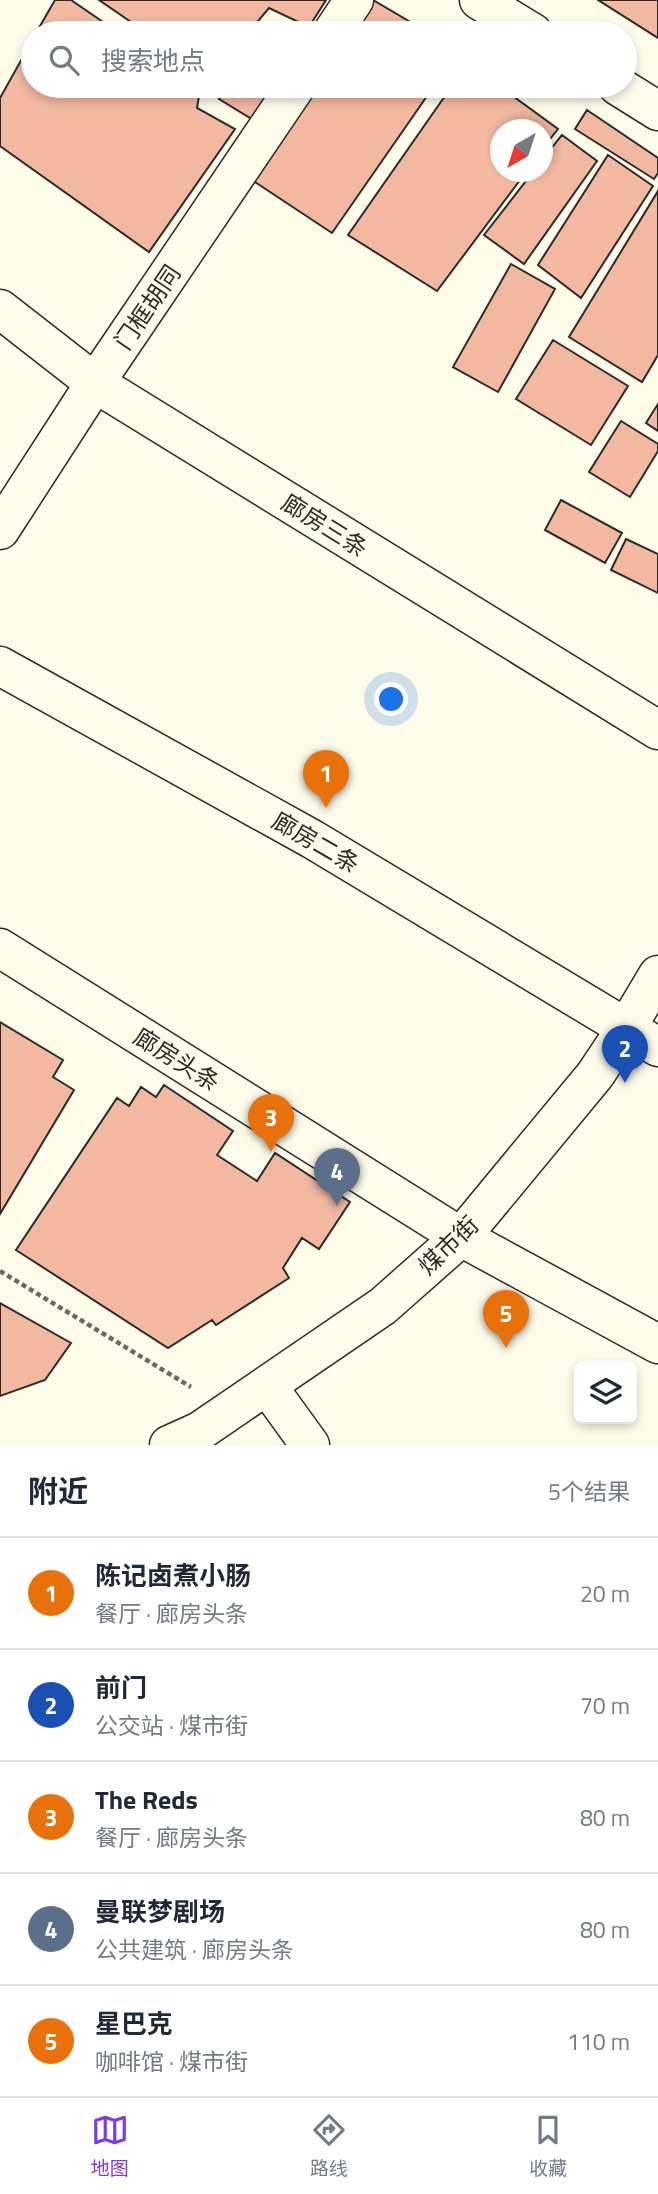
<!DOCTYPE html>
<html lang="zh">
<head>
<meta charset="utf-8">
<style>
	body { margin:0; font-family:"Titillium Web","Noto Sans SC",sans-serif; background:#f2f2f3; color:#1f2937 }
	.controls { position:absolute; right:21px; bottom:21px; display:grid; overflow:hidden; border-radius:10px; box-shadow:0 4px 10px #0003 }
	.controls button { width:63px; height:63px; display:grid; place-items:center; padding:0; border:0; border-bottom:2px solid #e0e1e3; background:#fff; color:#1f2937; font:35px sans-serif }
	.compass { position:absolute; left:490px; top:119px; width:63px; height:63px; border-radius:50%; background:#fff; box-shadow:0 4px 10px #0003; rotate:219deg }
	.you { position:absolute; left:392px; top:700px; width:24px; height:24px; margin:-18px; border:5px solid #fff; border-radius:50%; background:#1a73e8; box-shadow:0 0 0 10px #1a73e833 }
	.badge { display:grid; place-items:center; width:46px; height:46px; border-radius:50%; background:#7c3aed; color:#fff; font-size:23px; font-weight:700 }
	.pin { position:absolute; translate:-50% -58px; filter:drop-shadow(0 2px 4px #0008) }
	.pin::after { content:''; position:absolute; top:37px; width:24px; height:21px; background:inherit; clip-path:polygon(0 0,100% 0,50% 100%) }
	.list { margin:0; padding:0; list-style:none }
	h2 { display:flex; justify-content:space-between; align-items:center; height:91px; margin:0; padding:0 28px; font-size:30px }
	h2 small { font-size:23px; font-weight:400; color:#747a83 }
	.list li { display:grid; grid-template-columns:46px 1fr auto; gap:21px; align-items:center; box-sizing:border-box; height:112px; padding:0 28px; border-top:2px solid #e0e1e3 }
	.list b { display:block; font-size:26px; white-space:nowrap }
	.list p { margin:0; font-size:23px; white-space:nowrap; color:#747a83 }
	.list em { font-size:23px; font-style:normal; color:#747a83 }
	.icon { flex:none; width:38px; height:38px; fill:none; stroke:currentColor; stroke-width:2; stroke-linecap:round; stroke-linejoin:round }
	.map { position:relative; flex:none; width:658px; height:1445px; overflow:hidden }
	.search { position:absolute; background:#fff; box-shadow:0 4px 10px #0003; left:21px; right:21px; top:21px; height:77px; display:flex; align-items:center; gap:18px; box-sizing:border-box; padding:0 24px; border-radius:38px; color:#747a83; font-size:26px }
	.sheet { height:651px; background:#fff }
	nav { display:flex; justify-content:space-around; align-items:center; box-sizing:border-box; height:98px; border-top:2px solid #e0e1e3; background:#fff; font-size:19px; color:#747a83 }
	nav a { display:grid; justify-items:center; gap:4px }
	nav .on { color:#7c3aed }
	.map>svg:first-child { display:block }
</style>
</head>
<body>
<div class="map">
<svg width="658" height="1445" viewBox="0 0 658 1445">
	<rect width="100%" height="100%" fill="#fdfbea"/>
	<path fill="#f2b8a0" stroke="#2b2b2b" stroke-width="2" d="M55,0H71L119,33H36Z
		M99,0H326L309,27L269,8L248,33H147Z
		M368,0H373L429,33H347Z
		M598,0H658V38Z
		M273,23L288,33H265Z
		M33,39V86H194L200,90L197,108L235,129L149,252L0,146V98Z
		M229,86H276L255,121L219,99Z
		M313,86H434L332,233L252,180Z
		M452,86H499L558,129L542,149V130H500V172H526L437,291L348,235Z
		M587,110L658,158V173L654,179L575,129Z
		M562,135L597,161L524,264L484,235L533,172H542V160Z
		M608,155L653,186L581,298L538,265Z
		M658,191V355L642,382L569,337Z
		M511,264L555,289L498,392L453,367Z
		M553,340L628,386L591,445L516,399Z
		M658,404V431L646,423Z
		M621,421L658,444V451L630,497L589,472Z
		M561,500L622,533L605,563L545,530Z
		M626,539L658,554V593L611,570Z
		M0,1022L63,1060L53,1077L74,1090L0,1214Z
		M164,1085L233,1131L217,1155L257,1181L275,1153L350,1202L319,1249L302,1238L283,1268L289,1278L216,1325L212,1320L168,1348L16,1250L117,1098L129,1106L141,1087L156,1097Z
		M0,1303L71,1343L45,1380L0,1396Z"/>
	<g fill="none" stroke-linecap="round" stroke-linejoin="round">
		<defs>
			<path id="minor" d="M479,0L533,33
				M332,33L354,0
				M618,86L658,111
				M0,309L95,383L658,730
				M0,530L95,383L296,86
				M0,666L312,839L658,1047
				M0,948L461,1237L658,1344
				M268,1387L310,1445"/>
			<path id="major" d="M169,1445L200,1431L383,1306L461,1237L595,1075L627,1027L658,975"/>
		</defs>
		<use href="#minor" stroke="#2b2b2b" stroke-width="41"/>
		<use href="#major" stroke="#2b2b2b" stroke-width="41"/>
		<path stroke="#6a6964" stroke-width="4.5" stroke-dasharray="5 3.5" stroke-linecap="butt" d="M0,1271L191,1387"/>
		<use href="#minor" stroke="#fdfbea" stroke-width="38"/>
		<use href="#major" stroke="#fdfbea" stroke-width="38"/>
	</g>
	<g text-anchor="middle" dominant-baseline="central" stroke-width="5" stroke-linejoin="round" paint-order="stroke">
		<g font-size="24" fill="#2b2b2b" stroke="#fdfbea">
			<text transform="translate(147 307) rotate(-56)">门框胡同</text>
			<text transform="translate(325 525) rotate(32)">廊房三条</text>
			<text transform="translate(316 842) rotate(30)">廊房二条</text>
			<text transform="translate(177 1059) rotate(32)">廊房头条</text>
			<text transform="translate(448 1245) rotate(-44)">煤市街</text>
		</g>
	</g>
</svg>
<div class="controls">
<button><svg class="icon" aria-label="layers" viewBox="0 0 24 24"><path d="M12 4l9 5-9 5-9-5zM3 14l9 5 9-5"/></svg></button>
</div>
<svg class="compass" viewBox="-18 -18 36 36"><path d="M0-13l5 13h-10z" fill="#e53935"/><path d="M0 13l5-13h-10z" fill="#747a83"/></svg>
<div class="you"></div>
<div class="pin badge" style="left:326px;top:808px;background:#e8710a">1</div>
<div class="pin badge" style="left:625px;top:1083px;background:#1a4fb4">2</div>
<div class="pin badge" style="left:271px;top:1152px;background:#e8710a">3</div>
<div class="pin badge" style="left:337px;top:1206px;background:#5c6f8a">4</div>
<div class="pin badge" style="left:506px;top:1348px;background:#e8710a">5</div>
<div class="search"><svg class="icon" aria-label="search" viewBox="0 0 24 24"><circle cx="10" cy="10" r="6"/><path d="M15 15l6 6"/></svg>搜索地点</div>
</div>
<section class="sheet">
<h2>附近<small>5个结果</small></h2>
<ul class="list">
<li><span class="badge" style="background:#e8710a">1</span><div><b>陈记卤煮小肠</b><p>餐厅 · 廊房头条</p></div><em>20 m</em></li>
<li><span class="badge" style="background:#1a4fb4">2</span><div><b>前门</b><p>公交站 · 煤市街</p></div><em>70 m</em></li>
<li><span class="badge" style="background:#e8710a">3</span><div><b>The Reds</b><p>餐厅 · 廊房头条</p></div><em>80 m</em></li>
<li><span class="badge" style="background:#5c6f8a">4</span><div><b>曼联梦剧场</b><p>公共建筑 · 廊房头条</p></div><em>80 m</em></li>
<li><span class="badge" style="background:#e8710a">5</span><div><b>星巴克</b><p>咖啡馆 · 煤市街</p></div><em>110 m</em></li>
</ul>
</section>
<nav>
<a class="on"><svg class="icon" aria-label="map" viewBox="0 0 24 24"><path d="M3 6l6-2 6 2 6-2v14l-6 2-6-2-6 2zM9 4v14M15 6v14"/></svg>地图</a>
<a><svg class="icon" aria-label="directions" viewBox="0 0 24 24"><path d="M12 3l9 9-9 9-9-9zM9 14v-3h6M13 9l2 2-2 2"/></svg>路线</a>
<a><svg class="icon" aria-label="saved" viewBox="0 0 24 24"><path d="M7 4h10v16l-5-4-5 4z"/></svg>收藏</a>
</nav>
</body>
</html>
